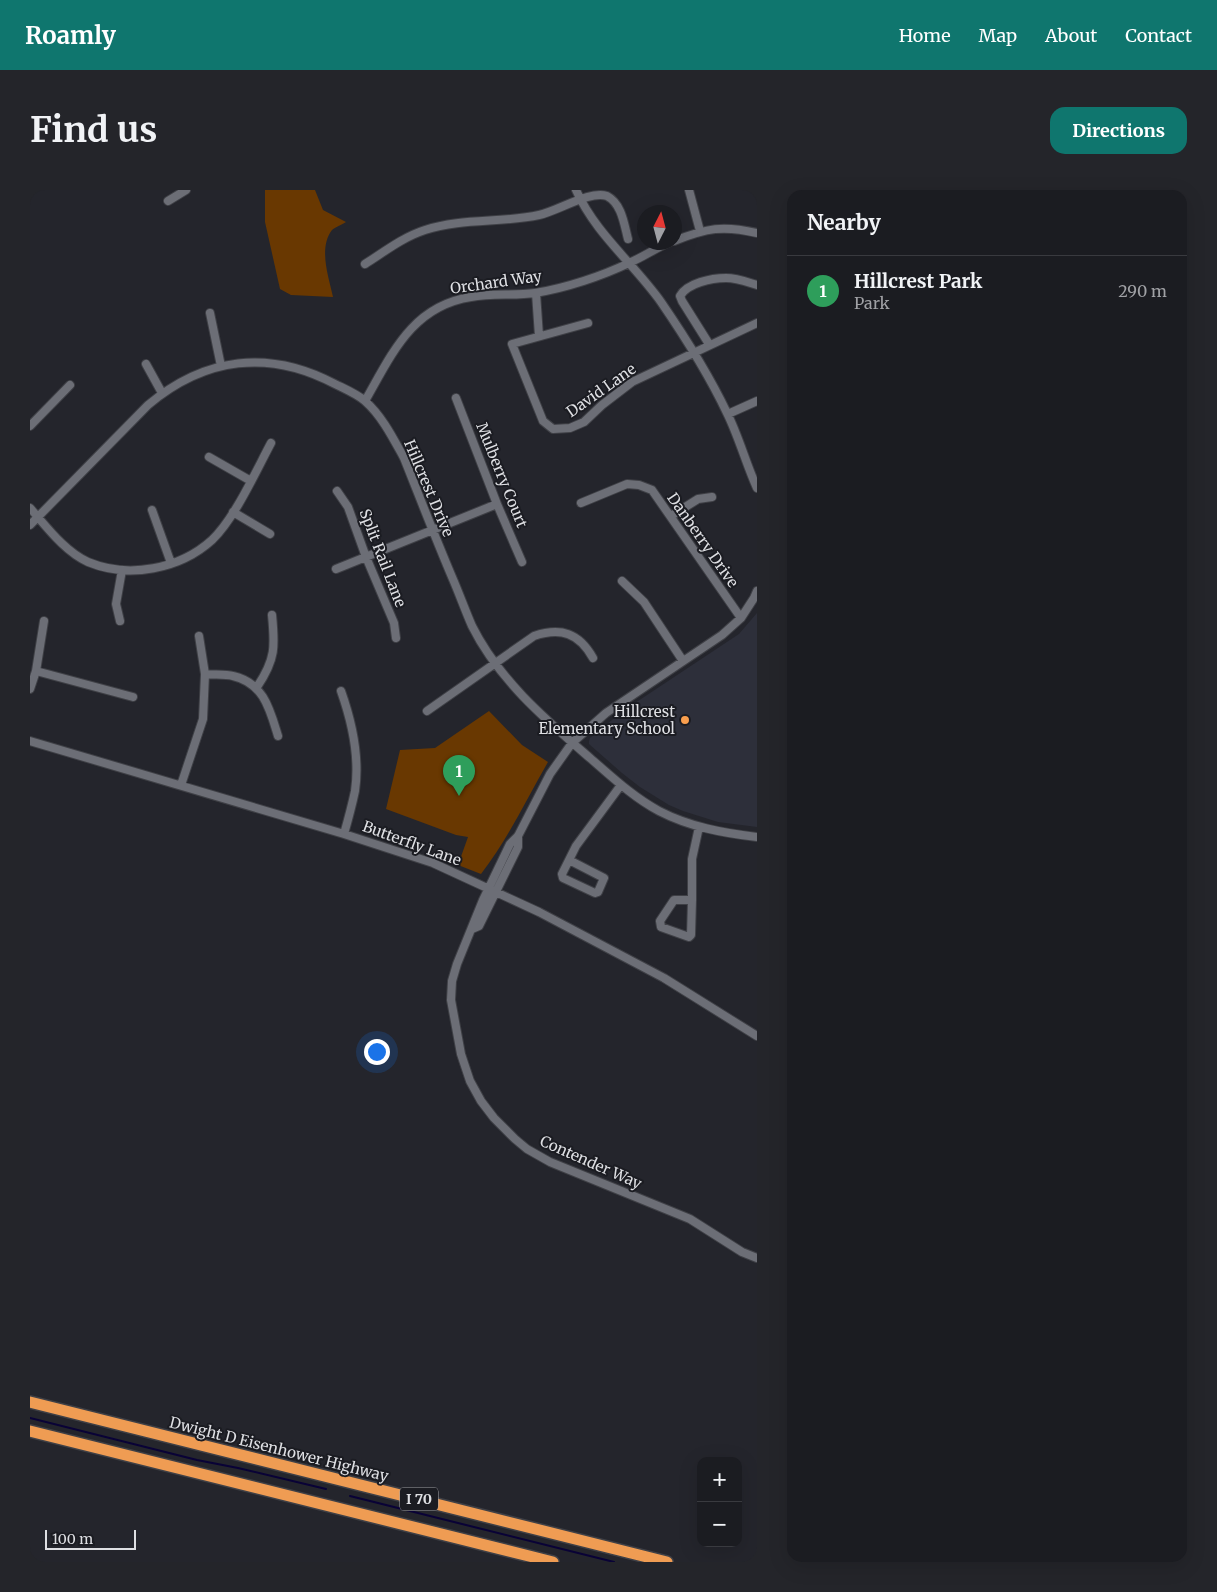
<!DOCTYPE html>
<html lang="en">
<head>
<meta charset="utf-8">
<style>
	body { margin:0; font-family:Merriweather,serif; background:#24252a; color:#f1f3f6 }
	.controls { position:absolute; right:15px; bottom:15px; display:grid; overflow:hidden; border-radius:10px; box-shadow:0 5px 20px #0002 }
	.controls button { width:45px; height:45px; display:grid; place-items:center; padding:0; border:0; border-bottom:1px solid #393a3f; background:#1b1c21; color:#f1f3f6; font:25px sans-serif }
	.compass { position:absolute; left:607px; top:15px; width:45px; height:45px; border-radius:50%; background:#1b1c21; box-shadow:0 5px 20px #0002; rotate:6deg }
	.scale { position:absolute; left:15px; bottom:12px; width:91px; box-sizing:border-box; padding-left:5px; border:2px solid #dedfe3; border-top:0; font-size:14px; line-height:18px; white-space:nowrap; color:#dedfe3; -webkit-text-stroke:4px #1b1c22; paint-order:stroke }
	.you { position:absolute; left:346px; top:861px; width:18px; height:18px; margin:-12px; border:4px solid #fff; border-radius:50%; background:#1a73e8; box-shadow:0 0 0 8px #1a73e833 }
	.badge { display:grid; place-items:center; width:32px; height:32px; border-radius:50%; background:#0f766e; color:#fff; font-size:16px; font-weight:700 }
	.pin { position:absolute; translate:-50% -41px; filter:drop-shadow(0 1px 2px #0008) }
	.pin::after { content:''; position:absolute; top:26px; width:18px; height:15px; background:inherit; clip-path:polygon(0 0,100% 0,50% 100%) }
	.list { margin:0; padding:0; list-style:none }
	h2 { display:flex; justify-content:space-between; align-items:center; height:65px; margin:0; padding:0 20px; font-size:21px }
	h2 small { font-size:16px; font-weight:400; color:#a0a1a5 }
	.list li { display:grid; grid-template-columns:32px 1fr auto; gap:15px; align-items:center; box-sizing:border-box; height:70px; padding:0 20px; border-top:1px solid #393a3f }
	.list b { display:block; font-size:19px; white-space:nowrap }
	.list p { margin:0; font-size:16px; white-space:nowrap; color:#a0a1a5 }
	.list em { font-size:16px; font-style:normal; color:#a0a1a5 }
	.map { position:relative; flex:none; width:727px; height:1372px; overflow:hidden; border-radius:15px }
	header { display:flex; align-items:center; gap:30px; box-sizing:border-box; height:70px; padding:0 25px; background:#0f766e; color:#fff }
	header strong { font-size:24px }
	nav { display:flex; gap:28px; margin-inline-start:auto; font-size:18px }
	.intro { display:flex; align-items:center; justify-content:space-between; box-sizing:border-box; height:120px; padding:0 30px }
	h1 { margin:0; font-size:35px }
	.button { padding:12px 22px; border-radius:15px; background:#0f766e; color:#fff; font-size:18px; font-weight:700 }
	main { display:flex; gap:30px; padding:0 30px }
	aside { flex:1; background:#1b1c21; border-radius:15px; box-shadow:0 5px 20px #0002 }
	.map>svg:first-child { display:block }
</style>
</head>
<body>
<header>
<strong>Roamly</strong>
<nav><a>Home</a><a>Map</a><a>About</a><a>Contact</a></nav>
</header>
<div class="intro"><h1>Find us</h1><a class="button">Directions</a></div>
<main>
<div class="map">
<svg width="727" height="1372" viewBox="0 0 727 1372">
	<rect width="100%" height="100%" fill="#24252c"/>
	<path fill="#2d2f3a" d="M727,423V637L688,632L653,621L639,615L610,597L592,583L559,554V551L560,548L593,521L709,444Z"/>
	<path fill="#693801" d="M235,0H285L293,20L316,32C312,35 305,37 302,40C288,58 299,88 303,107L261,105L250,99L235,32Z
		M459,521L492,555L518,572C496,610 478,649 451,684L428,675L438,647L426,645L356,619L370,560L405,558Z"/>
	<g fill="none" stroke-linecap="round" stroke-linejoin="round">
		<path stroke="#090236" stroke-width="2" d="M0,1228L167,1270L208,1278L296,1299
			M320,1306L584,1372"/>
		<defs>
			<path id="minor" d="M546,0C565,43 604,74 631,112C655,147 679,185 697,223C709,247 716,274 727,298
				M659,0L670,41
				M138,11L156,0
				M644,51C677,38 693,35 727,43
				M335,74C354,62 373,47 395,40C431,28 472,33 509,25C528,21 560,0 577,6C592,14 594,34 598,49
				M506,103L509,146
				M180,123L191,176
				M558,133L482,154L513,231L523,239L540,238L554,232L572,215L602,192L727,133
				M679,154L652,111L650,106C657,93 682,88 696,88C707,88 717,92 727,95
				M116,174L132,203
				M426,208L467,314L492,372
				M335,211C362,164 382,116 441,107C462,103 484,106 505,103C536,98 572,86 599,73C613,67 626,58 640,52
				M698,224L727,211
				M0,236L40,195
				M179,267L221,291
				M307,301L318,317L336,367L364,433L366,448
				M551,313L597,294L609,295L622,300L711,428
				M0,318C16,336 35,362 58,372C99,389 150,379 182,350C205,328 226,281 241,253
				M122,320L141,373
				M203,322L240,344
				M641,326L668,309L682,307
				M0,335L118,215C175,167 239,159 305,194C315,199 327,204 335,211C352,226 363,248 374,268C390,308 405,347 422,387C429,403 435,420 442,436C469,490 515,529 560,568C582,587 603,607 629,621C660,637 693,643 727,647
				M306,379L467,314
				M592,391L614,412L653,471
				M727,401L724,408L711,428L692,445L576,523L542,553L520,584L488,646L480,654L453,710L427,774L422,791L421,810L431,864L440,891L451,911L464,928L485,949L497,959L520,972L660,1029L712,1062L727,1068
				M90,431L86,414L92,380
				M6,481L103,507
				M175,484C184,485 195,484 203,486C234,493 240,520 248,546
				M227,497C246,469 245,456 242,425
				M0,499L6,481L14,431
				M311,501C322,532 330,567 325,601C322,615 318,630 314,644
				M397,521L504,446C531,437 549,443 563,468
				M0,551L314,644L403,673L509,722L634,788L727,846
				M151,595L173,529L175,484L169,446
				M539,670L574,688L568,702L565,703L533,688L532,684L546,656L591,595
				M644,710H662L661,745L659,747L631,737L630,731Z
				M662,710V669L669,637
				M442,739L449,736L488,657V646"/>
			<path id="highway" d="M0,1212L637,1372
				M0,1241L523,1372"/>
		</defs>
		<use href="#minor" stroke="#3f4046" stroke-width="10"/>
		<use href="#highway" stroke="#3f4046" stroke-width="14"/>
		<use href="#minor" stroke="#6c6e76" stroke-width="8"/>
		<use href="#highway" stroke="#ef9c53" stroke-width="11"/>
	</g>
	<circle fill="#fa9f4e" stroke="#1b1c22" stroke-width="2" cx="655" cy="530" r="5"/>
	<g text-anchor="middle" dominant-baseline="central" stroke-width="4" stroke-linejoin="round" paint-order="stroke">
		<rect fill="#1b1c22" stroke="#a4a4a9" stroke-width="1" x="370" y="1297.5" width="38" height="23" rx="4"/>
		<g font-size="14" font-weight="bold" fill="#dedfe3">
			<text x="389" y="1309">I 70</text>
		</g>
		<g font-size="15" fill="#dedfe3" stroke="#1b1c22">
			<text transform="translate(466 92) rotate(-8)">Orchard Way</text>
			<text transform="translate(571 200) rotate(-35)">David Lane</text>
			<text transform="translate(472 285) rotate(68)">Mulberry Court</text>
			<text transform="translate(399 298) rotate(67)">Hillcrest Drive</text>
			<text transform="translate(673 350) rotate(55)">Danberry Drive</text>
			<text transform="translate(353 368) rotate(69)">Split Rail Lane</text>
			<text transform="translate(382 653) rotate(20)">Butterfly Lane</text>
			<text transform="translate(561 972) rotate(24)">Contender Way</text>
			<text transform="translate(249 1259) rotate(14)">Dwight D Eisenhower Highway</text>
		</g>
		<g font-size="15" fill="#dedfe3" stroke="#1b1c22" text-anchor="end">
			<text x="645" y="521">Hillcrest<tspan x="645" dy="17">Elementary School</tspan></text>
		</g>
	</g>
</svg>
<div class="controls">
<button>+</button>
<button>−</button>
</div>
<svg class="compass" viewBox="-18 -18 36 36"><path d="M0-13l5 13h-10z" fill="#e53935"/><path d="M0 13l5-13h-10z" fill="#a0a1a5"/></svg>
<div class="scale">100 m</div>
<div class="you"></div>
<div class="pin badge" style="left:429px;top:606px;background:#2e9e5b">1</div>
</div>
<aside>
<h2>Nearby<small></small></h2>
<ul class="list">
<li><span class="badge" style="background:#2e9e5b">1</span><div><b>Hillcrest Park</b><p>Park</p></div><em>290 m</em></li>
</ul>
</aside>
</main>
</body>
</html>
